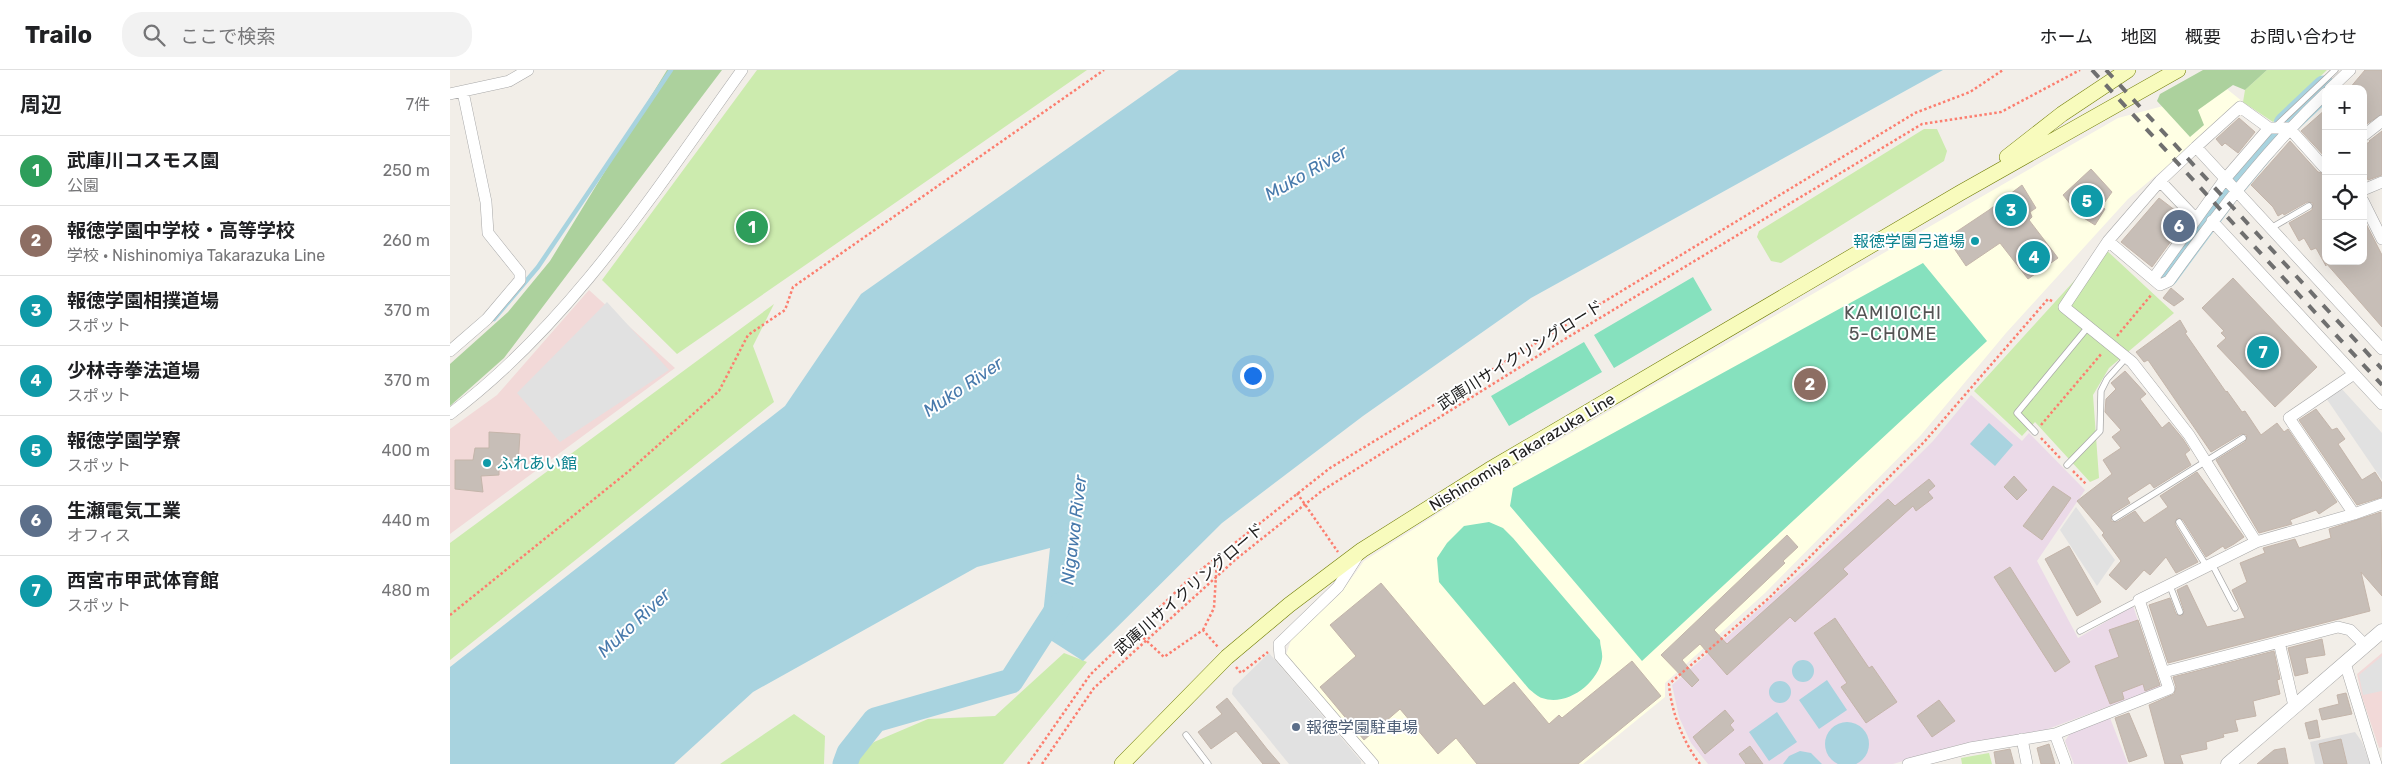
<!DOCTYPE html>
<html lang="ja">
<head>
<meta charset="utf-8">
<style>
	body { margin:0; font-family:Rubik,"Noto Sans JP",sans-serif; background:#f2f2f2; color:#202124 }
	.controls { position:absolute; right:15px; top:15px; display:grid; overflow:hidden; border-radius:10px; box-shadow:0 5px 20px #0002 }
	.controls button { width:45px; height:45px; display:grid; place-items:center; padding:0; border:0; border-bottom:1px solid #e0e0e0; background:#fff; color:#202124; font:25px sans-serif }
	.you { position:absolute; left:802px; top:305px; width:18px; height:18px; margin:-12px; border:4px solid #fff; border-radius:50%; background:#1a73e8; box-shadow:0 0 0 8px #1a73e833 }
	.badge { display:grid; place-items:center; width:32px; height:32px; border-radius:50%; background:#2563eb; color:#fff; font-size:16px; font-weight:700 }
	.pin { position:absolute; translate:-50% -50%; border:2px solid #fff; box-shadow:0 1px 5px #0006 }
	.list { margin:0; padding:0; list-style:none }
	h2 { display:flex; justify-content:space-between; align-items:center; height:65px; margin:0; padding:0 20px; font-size:21px }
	h2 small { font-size:16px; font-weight:400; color:#757577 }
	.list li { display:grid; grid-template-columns:32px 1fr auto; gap:15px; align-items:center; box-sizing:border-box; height:70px; padding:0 20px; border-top:1px solid #e0e0e0 }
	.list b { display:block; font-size:19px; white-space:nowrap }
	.list p { margin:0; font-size:16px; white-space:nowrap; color:#757577 }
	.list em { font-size:16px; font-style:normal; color:#757577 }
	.icon { flex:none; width:28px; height:28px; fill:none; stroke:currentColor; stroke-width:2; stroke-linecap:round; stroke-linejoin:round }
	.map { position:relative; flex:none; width:1932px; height:694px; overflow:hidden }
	header { display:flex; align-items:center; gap:30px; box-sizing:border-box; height:70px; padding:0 25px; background:#fff; border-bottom:1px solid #e0e0e0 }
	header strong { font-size:24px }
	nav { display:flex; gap:28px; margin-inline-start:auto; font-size:18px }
	.search { width:350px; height:45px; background:#f2f2f2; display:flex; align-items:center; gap:12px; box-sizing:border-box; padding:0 18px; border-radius:20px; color:#757577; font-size:19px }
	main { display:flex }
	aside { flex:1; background:#fff }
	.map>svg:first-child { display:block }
</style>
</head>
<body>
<header>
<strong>Trailo</strong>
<div class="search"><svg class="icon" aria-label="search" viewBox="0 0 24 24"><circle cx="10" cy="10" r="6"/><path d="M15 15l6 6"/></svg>ここで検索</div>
<nav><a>ホーム</a><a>地図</a><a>概要</a><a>お問い合わせ</a></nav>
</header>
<main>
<aside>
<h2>周辺<small>7件</small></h2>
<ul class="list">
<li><span class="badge" style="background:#2e9e5b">1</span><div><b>武庫川コスモス園</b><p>公園</p></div><em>250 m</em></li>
<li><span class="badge" style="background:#8d6e63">2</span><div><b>報徳学園中学校・高等学校</b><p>学校 · Nishinomiya Takarazuka Line</p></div><em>260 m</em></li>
<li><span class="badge" style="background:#0f9aa8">3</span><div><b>報徳学園相撲道場</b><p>スポット</p></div><em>370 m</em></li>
<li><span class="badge" style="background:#0f9aa8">4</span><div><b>少林寺拳法道場</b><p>スポット</p></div><em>370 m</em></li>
<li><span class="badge" style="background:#0f9aa8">5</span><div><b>報徳学園学寮</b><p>スポット</p></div><em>400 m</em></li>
<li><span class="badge" style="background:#5c6f8a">6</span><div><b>生瀬電気工業</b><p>オフィス</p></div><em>440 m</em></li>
<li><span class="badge" style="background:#0f9aa8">7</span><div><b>西宮市甲武体育館</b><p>スポット</p></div><em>480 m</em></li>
</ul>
</aside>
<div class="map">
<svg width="1932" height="694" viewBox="0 0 1932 694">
	<rect width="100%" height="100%" fill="#f2eee8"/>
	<path fill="#dfdede" d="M1905,662L1912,672L1920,694H1865L1860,672Z"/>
	<path fill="#f2d9d8" d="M139,220L225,298L0,464V359L47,325Z
		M1932,583V677L1929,678L1912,627L1907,604Z"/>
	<path fill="#ebdae8" d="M1521,325L1572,371L1579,363L1635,420L1587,491L1628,568L1683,536L1711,617L1595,660L1508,675L1443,694H1258L1241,673L1229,647L1222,615L1359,495L1483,371Z
		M1660,648L1678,694H1624L1615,671L1621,662Z"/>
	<path fill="#ffffe4" d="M1777,19L1793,32L1678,129L1556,263L1471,365L1315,523L1215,613V627L1133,694H928L836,585L841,570L890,524L914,491L1045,407L1668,48Z"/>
	<path fill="#ccebae" d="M307,0H637L227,284L152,210Z
		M1817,0H1877L1823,52L1793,32L1795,20Z
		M1474,59H1487L1497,81L1494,91L1331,193L1321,191L1307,167L1309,161Z
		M1654,178L1724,243L1659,298L1643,325L1649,408L1640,412L1585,352L1572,366L1524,321Z
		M324,234L303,276L324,332L0,590V473Z
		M614,583L637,592L553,694H407L408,685L424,672L478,649L545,646Z
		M344,644L375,666L374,694H270Z
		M1539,683L1542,694H1512L1511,688Z"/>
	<path fill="#acd19d" d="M217,0H272L54,288L0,336V294L58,242L100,191Z
		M1753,0H1817L1795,20L1783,15L1748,40L1754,55L1740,67L1707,31L1710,24Z"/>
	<path fill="#86e1be" d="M1473,193L1537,271L1192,591L1060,436L1063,418Z
		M1243,207L1262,240L1164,298L1144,265Z
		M1134,272L1152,302L1059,356L1041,326Z
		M1039,452L1053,458L1063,468L1150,570C1150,576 1153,583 1152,589C1148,613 1117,637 1092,628C1088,627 1083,622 1079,619L989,512L987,488L997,473L1014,456Z"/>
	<path fill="#e1e1e1" d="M157,232L219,300L110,372L67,323Z
		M1891,318L1932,363V410L1876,328Z
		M1626,437L1665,490L1647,516L1610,460Z
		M819,583L911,691V694H839L782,624L783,618Z
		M1932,586V621L1913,625L1909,605Z"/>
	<path fill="#a8d3df" d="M729,0H1493L1081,228L913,346L772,453L633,591L591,564L600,478L527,497L303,622L224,694H0V597L335,336L411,224Z
		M1539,353L1563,375L1545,396L1520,374Z
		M1342 601a11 11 0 1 1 22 0a11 11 0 1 1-22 0Z
		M1377,610L1397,640L1369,659L1349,630Z
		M1319 622a11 11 0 1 1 22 0a11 11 0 1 1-22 0Z
		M1327,642L1347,672L1319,691L1299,662Z
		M1375 674a22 22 0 1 1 44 0a22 22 0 1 1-44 0Z
		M1350,681L1361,683L1372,694H1333L1339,686Z"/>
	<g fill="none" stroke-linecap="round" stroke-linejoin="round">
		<path stroke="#a8d3df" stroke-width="4.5" d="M44,249L88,197L221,0"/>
		<path stroke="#a8d3df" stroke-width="25" d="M1836,54L1874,18
			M1786,112L1824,66
			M1716,205L1778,121
			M395,694L399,683L425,650L561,611L610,535"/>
	</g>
	<path fill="#c7beb7" stroke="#c4b5aa" d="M1915,0H1932V44L1915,55L1913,53V19H1899Z
		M1876,39V88L1851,61Z
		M1789,48L1805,62L1788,83L1775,73L1772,76L1766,69Z
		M1932,61V105L1918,110L1913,98V75L1920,72L1919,71Z
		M1840,71L1868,102L1876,104V191H1913V148L1932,185V257L1876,193V196L1866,178L1861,180L1854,168L1849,171L1839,153L1862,140L1863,133L1857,132L1834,145L1833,143L1828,146L1823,137L1801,115Z
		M1641,99L1662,122L1652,136L1655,139L1645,155L1629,145L1613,125Z
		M1572,115L1586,138L1580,142L1582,147L1579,150L1608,188L1578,209L1550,173L1516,196L1497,168L1539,140Z
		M1709,128L1726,141L1724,143L1735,152L1702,197L1671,172Z
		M1783,208L1867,297L1825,337L1767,276L1776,268L1771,263L1774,261L1752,238Z
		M1721,218L1734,229L1724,236L1713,228Z
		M1730,250L1737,262L1735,263L1776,322L1777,321L1792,342L1795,341L1811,365L1827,353L1834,362L1838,359L1887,432L1869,444L1866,440L1840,450L1842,454L1809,463L1766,390L1795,372L1797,365L1791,364L1761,382L1698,290L1694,292L1686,282Z
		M1675,301L1696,324L1690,329L1712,358L1719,352L1733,369L1740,380L1735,384L1741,395L1704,418L1700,413L1677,428L1680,433L1662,444L1661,451L1667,452L1685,441L1694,453L1718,437L1710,426L1747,402L1794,467L1784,474L1775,479L1773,476L1756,487L1733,450L1727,448L1725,454L1748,492L1726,503L1716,487L1700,505L1694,500L1676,520L1659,505L1671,491L1652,465L1654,463L1627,431L1662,404L1653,390L1671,378L1662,367L1671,360L1655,342L1656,329L1666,319L1661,313Z
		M1866,339L1882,360L1887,358L1895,369L1888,374L1912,410L1925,402L1932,413V427L1907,435L1849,350Z
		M39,362L70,364L68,395L49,396V405L31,406L33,422L5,419V390H23L25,378H39Z
		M1564,406L1577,420L1567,430L1554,417Z
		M1479,409L1485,416L1478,422L1483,428L1466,441L1463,436L1393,499L1398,504L1345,552L1340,547L1277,605L1250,574L1232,590L1249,610L1242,617L1211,585L1337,465L1348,477L1333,491L1335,493L1264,560L1277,574L1438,429L1445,436Z
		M1603,416L1621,428L1592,470L1573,456Z
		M1931,442L1932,526L1911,502L1920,541L1718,593L1699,535L1720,528L1726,544L1732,546L1734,541L1727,520L1737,515L1757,557L1795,548L1782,520L1797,512L1790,493L1815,483L1813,478L1845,469L1849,478L1881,468L1879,459Z
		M1619,476L1651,532L1627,546L1595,489Z
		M1560,497L1620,592L1605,602L1544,507Z
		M931,513L1034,636L1064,612L1099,654L1109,645L1112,648L1182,591L1211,626L1128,694H1027L1006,668L988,684L950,639L914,670L870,617L906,586L880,555Z
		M1385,548L1419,598L1422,596L1447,632L1416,653L1391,617L1397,613L1364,563Z
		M1688,550L1710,615L1695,621L1693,614L1672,622L1674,629L1660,634L1645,596L1669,587L1659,560Z
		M1872,569L1875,585L1855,588L1858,603L1845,606L1838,578Z
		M1824,581L1830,609L1827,610L1830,624L1803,631L1806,646L1785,650L1788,661L1773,664L1774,667L1756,672L1757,679L1730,685L1733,694H1715L1699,635L1724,624L1726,617L1723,607Z
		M1896,623L1902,644L1872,650L1869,639L1889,634L1887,625Z
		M777,628L817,679L830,694H813L786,661L761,679L748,662L772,644L766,637Z
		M1489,630L1505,651L1482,667L1467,646Z
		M1275,640L1284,651L1280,655L1284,660L1255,684L1243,667Z
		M1679,643L1697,686L1679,692L1665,648Z
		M1867,650L1870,667L1859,669L1855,653Z
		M1891,669L1897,694H1874L1869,674Z
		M1599,674L1605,694H1591L1587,678Z
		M1300,676L1313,694H1296L1289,684Z
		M1835,678L1838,694H1807L1824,680Z
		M1560,679L1564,694H1546L1544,682Z"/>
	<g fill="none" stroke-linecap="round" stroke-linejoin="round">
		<defs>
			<path id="service" d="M1825,57L1885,0
				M1821,158L1859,136
				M1585,362L1567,343L1638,257
				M1617,395L1650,361L1651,321L1657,309L1676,288
				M1665,448L1793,368
				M1729,452L1757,497
				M1762,494L1785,538
				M1720,516L1730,542
				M1630,561L1689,530
				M736,665L758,694"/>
			<path id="minor" d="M1880,19L1900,0
				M0,24L59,11L78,0
				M1913,66L1932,51
				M1746,77L1790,37L1819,58
				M1710,111L1746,149
				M1913,120L1932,112
				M1913,131L1932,169
				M1762,151L1932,334
				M1658,171L1710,215L1719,211C1767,144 1816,80 1876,23
				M1703,209L1775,109L1819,58H1839L1874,97L1876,95
				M0,281L37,249L70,210V203L38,163L36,132L13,22
				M1904,304L1839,348L1904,444
				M0,344C121,253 205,121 292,0
				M1806,472L1739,365L1682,292L1614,237L1658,171L1710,111L1746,77L1932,279
				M907,487L888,517L829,574L830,586L923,694
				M1829,572L1844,636
				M1895,593L1926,694
				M1714,602L1888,557L1900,560L1915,575
				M1605,664L1616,694
				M1572,669L1577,694
				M1458,694L1520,678L1605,664L1719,619L1689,530L1806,472L1904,444L1932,434"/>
			<path id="tertiary" d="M1778,694L1932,561"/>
			<path id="secondary" d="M1557,87L1612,44L1678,0
				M672,694L777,587L839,535L912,480L1039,400L1510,123L1728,0"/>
		</defs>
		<use href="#service" stroke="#a8a8a8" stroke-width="7"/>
		<use href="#minor" stroke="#a8a8a8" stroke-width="12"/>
		<use href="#tertiary" stroke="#a8a8a8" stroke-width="15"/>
		<use href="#secondary" stroke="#707d04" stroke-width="16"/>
		<path stroke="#fc7e6f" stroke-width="2.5" stroke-dasharray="2.5 2.5" stroke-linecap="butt" d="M1667,266L1702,224
			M1591,355L1652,283
			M1591,368L1610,388
			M1623,401L1636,414
			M847,423L888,482
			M0,545L179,401L269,321L298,265L335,240L343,217L654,0
			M753,560L764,538L767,489
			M686,561L714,587L753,560L768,577
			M786,597L791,603L818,582
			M578,694L640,605L738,510L880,398L1465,43L1520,22L1553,0
			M592,694L644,618L785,490L873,420L1115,269L1472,54L1551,42L1630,0
			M1250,694C1233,672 1221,641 1219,614L1319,528L1475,371L1598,229L1604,232"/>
		<use href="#service" stroke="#fff" stroke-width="5.5"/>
		<use href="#minor" stroke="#fff" stroke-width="11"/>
		<use href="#tertiary" stroke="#fff" stroke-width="14"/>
		<use href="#secondary" stroke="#f8fbbd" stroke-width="15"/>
		<path stroke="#6f6f6f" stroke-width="4" stroke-dasharray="10 10" stroke-linecap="butt" d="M1642,0L1932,315
			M1656,0L1932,299"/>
	</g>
	<g fill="#0f9aa8" stroke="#fff" stroke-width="2">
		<circle cx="1525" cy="171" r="5"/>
		<circle cx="37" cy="393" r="5"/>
	</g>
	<circle fill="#5c6f8a" stroke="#fff" stroke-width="2" cx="846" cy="657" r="5"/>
	<g text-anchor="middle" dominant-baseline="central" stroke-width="4" stroke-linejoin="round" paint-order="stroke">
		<g font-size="16" fill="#0d838f" stroke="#fff" text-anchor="end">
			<text x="1515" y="171">報徳学園弓道場</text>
			<text x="47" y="393" text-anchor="start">ふれあい館</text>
		</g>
		<g font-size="16" fill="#212121" stroke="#fff">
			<text transform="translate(1070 285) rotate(-32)">武庫川サイクリングロード</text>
			<text transform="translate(1072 382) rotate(-31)">Nishinomiya Takarazuka Line</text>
			<text transform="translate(739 519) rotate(-41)">武庫川サイクリングロード</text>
		</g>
		<g font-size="16" fill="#4e5e75" stroke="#fff" text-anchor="start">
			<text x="856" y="657">報徳学園駐車場</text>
		</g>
		<g font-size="18" font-style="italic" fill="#487aac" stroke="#fff">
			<text transform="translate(856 103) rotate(-30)">Muko River</text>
			<text transform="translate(513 317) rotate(-34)">Muko River</text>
			<text transform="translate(624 460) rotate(-83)">Nigawa River</text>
			<text transform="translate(184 553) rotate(-43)">Muko River</text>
		</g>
		<g font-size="18" letter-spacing="1" fill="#545454" stroke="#fff">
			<text x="1443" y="243">KAMIOICHI<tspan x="1443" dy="21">5-CHOME</tspan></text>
		</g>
	</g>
</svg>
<div class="controls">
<button>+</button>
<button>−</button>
<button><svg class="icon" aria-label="locate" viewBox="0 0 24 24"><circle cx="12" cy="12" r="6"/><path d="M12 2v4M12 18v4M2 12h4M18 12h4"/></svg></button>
<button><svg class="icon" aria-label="layers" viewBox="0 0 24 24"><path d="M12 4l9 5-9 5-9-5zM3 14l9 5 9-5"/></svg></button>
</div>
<div class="you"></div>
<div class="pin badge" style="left:302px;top:157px;background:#2e9e5b">1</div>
<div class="pin badge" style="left:1360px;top:314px;background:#8d6e63">2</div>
<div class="pin badge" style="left:1561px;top:140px;background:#0f9aa8">3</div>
<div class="pin badge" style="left:1584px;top:187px;background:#0f9aa8">4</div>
<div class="pin badge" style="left:1637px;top:131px;background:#0f9aa8">5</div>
<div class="pin badge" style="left:1729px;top:156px;background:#5c6f8a">6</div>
<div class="pin badge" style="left:1813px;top:282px;background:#0f9aa8">7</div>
</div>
</main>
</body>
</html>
